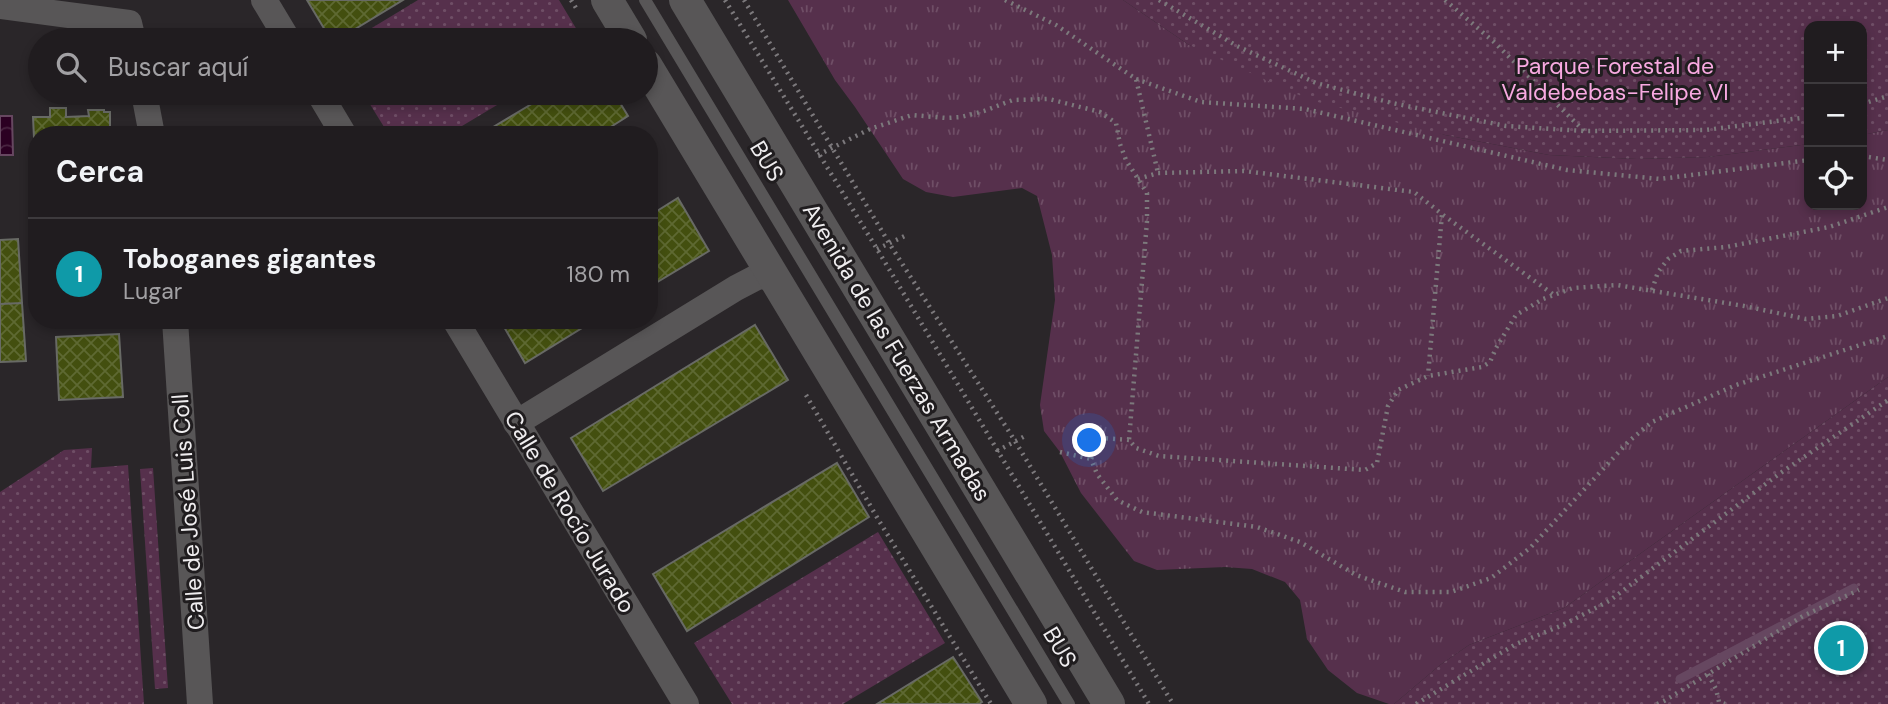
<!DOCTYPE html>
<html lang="es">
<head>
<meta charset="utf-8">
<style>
	body { margin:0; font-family:"DM Sans",sans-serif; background:#282528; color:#f1f3f6 }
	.controls { position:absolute; right:21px; top:21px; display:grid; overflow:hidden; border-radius:14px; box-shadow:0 4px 10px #0003 }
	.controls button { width:63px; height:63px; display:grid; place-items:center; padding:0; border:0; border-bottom:2px solid #3d3a3d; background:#201c1f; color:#f1f3f6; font:35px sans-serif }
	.you { position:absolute; left:1090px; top:441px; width:24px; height:24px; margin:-18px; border:5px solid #fff; border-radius:50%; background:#1a73e8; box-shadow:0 0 0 10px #1a73e833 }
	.badge { display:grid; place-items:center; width:46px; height:46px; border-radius:50%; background:#aac718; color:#fff; font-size:23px; font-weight:700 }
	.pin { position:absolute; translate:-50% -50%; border:4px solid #fff; box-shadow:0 2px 7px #0006 }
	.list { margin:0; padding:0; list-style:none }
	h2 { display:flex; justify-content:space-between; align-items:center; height:91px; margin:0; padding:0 28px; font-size:30px }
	h2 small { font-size:23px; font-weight:400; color:#a2a1a4 }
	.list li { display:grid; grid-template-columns:46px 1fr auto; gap:21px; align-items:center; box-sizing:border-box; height:112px; padding:0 28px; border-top:2px solid #3d3a3d }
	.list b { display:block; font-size:26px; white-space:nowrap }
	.list p { margin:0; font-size:23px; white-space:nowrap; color:#a2a1a4 }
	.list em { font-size:23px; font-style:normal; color:#a2a1a4 }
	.icon { flex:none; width:38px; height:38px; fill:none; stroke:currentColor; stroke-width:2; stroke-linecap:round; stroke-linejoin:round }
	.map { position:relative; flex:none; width:1888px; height:704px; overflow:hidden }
	.search { position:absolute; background:#201c1f; box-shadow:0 4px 10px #0003; left:28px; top:28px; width:630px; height:77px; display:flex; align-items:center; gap:18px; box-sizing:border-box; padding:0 24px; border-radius:38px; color:#a2a1a4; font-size:26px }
	.panel { position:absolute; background:#201c1f; box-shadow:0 4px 10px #0003; left:28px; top:126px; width:630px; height:203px; border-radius:28px }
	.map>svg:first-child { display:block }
</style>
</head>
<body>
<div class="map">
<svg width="1888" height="704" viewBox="0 0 1888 704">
	<defs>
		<pattern id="grass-tufts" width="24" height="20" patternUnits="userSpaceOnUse" patternTransform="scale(1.75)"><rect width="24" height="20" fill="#56304c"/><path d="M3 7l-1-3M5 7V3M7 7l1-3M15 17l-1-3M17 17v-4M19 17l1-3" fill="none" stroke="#6f4e66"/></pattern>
		<pattern id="park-dots" width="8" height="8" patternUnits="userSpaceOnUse" patternTransform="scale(1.75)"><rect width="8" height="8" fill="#56304c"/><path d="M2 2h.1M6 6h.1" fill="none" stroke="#6f4e66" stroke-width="1.8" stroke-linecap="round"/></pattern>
		<pattern id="water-waves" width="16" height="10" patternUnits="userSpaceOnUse" patternTransform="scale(1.75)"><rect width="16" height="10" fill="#2b0022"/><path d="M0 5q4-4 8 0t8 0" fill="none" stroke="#4a2642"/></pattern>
		<pattern id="building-cross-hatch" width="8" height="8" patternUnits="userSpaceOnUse" patternTransform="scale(1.75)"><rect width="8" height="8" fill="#434f0f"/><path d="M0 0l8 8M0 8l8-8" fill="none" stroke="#5e6932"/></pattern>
	</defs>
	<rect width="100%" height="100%" fill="#2a2629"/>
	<path fill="url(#grass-tufts)" d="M788,0H1123L1189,45L1445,135L1549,155L1637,159L1708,157L1809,144V205H1862V135L1888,130V377L1564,608L1469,645L1440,665L1394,704H1389L1357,693L1328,670L1307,639L1300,600L1285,582L1252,569L1225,567L1157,570L1134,561L1081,493L1060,452L1044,431L1040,405L1055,300L1052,255L1037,196L1022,188L953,197L926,192L903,179L855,107L835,80Z"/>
	<path fill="url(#park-dots)" d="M418,0H559L583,40H352Z
		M1123,0H1888V130L1862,135V26H1809V144L1708,157L1637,159L1549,155L1445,135L1310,100L1189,45Z
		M363,93H517L447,135H389Z
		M1888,377V704H1394L1440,665L1469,645L1564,608Z
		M92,448L91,468L128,465L144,704H0V492L64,450Z
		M153,468L168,688L155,689L140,469Z
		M878,532L945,643L843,704H732L694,643Z"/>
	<path fill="url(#water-waves)" stroke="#664760" stroke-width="2" d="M0,116H12L13,155H0Z"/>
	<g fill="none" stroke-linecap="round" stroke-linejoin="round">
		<path stroke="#664760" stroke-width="9" d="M1680,679L1854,588"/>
	</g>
	<path fill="url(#building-cross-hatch)" stroke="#686a65" stroke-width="2" d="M307,0H403L337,40H331Z
		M550,93H614L628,116L598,135H480Z
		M50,108H66V117L89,116L88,110H104V112H110V135H37V137L34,138L33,117H50Z
		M678,198L709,251L649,287V216Z
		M18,239L22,303L0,304V240Z
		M22,303L26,361L0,362V304Z
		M500,320H595L525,363Z
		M755,325L788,380L603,491L571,438Z
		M119,334L123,397L59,400L56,337Z
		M837,463L869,517L687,631L653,574Z
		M953,657L982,702L979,704H877Z"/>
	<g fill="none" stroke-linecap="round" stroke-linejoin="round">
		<path stroke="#7c797c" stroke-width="4.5" stroke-dasharray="2 5" stroke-linecap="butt" d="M571,0L578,11
			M725,0L877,249L1149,704
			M744,0L889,243L1015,441L1173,704
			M1005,0L1056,25L1136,79L1158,173
			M1159,0L1237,46L1316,83L1392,103L1506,126L1584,131L1705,130L1809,117
			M1445,0L1494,42L1584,131
			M1136,79L1201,102L1305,109L1567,170L1660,179L1809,160
			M1862,104L1888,96
			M818,155L870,129L912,115L946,118L961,117L984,111L1013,100L1049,99L1100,112L1116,123L1120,144L1126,160L1147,193V221L1129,440L1136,448L1159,456L1365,470L1377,463L1388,406L1398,390L1428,376L1482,367L1490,362L1496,348L1516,315L1543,299L1573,288L1617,285L1744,306L1806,319L1837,316L1888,298
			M1862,156L1888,160
			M1138,179L1158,173L1244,171L1414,192L1442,214L1428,376
			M1443,215L1554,295
			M877,249L907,235
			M1652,290L1658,272L1668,259L1681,251L1726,247L1829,227L1888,207
			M806,395L878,519L991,704
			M1129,440L1101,438L1091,459L1097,474L1117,500L1142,512L1257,527L1300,542L1356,575L1405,592H1451L1491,578L1530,548L1628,442L1652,422L1736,385L1888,336
			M997,451L1027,435
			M1060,452L1091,459
			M1708,674L1716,689L1719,702L1725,704
			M1416,704L1516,644L1563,625L1609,601L1779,474L1888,400
			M1657,704L1664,701L1803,616L1859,590"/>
		<path stroke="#585657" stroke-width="12" d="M645,0L1069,704"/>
		<path stroke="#585657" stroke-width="26" d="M264,0L288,40
			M0,6L129,23L133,40
			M144,93L152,135
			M319,93L344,135
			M175,320L200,704
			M455,320L686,704
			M516,423L736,288L759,276L774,278"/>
		<path stroke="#585657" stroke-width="32" d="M607,0L631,40
			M685,0L1109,704
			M646,65L1031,704"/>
	</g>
	<g text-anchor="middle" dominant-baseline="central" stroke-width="6" stroke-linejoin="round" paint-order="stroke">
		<g font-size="23" fill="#f8a9e1" stroke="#201d1f">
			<text x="1615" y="66">Parque Forestal de<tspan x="1615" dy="26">Valdebebas-Felipe VI</tspan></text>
		</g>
		<g font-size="23" fill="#efedef" stroke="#201d1f">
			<text transform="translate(767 161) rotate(59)">BUS</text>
			<text transform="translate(897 352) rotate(59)">Avenida de las Fuerzas Armadas</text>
			<text transform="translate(188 512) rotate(-94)">Calle de José Luis Coll</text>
			<text transform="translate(570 512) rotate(59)">Calle de Rocío Jurado</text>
			<text transform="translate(1060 647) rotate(59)">BUS</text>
		</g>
	</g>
</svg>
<div class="controls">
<button>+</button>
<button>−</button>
<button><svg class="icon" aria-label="locate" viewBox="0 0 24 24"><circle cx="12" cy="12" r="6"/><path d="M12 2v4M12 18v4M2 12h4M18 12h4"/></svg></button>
</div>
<div class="you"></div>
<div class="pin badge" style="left:1841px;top:648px;background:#0f9aa8">1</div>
<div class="search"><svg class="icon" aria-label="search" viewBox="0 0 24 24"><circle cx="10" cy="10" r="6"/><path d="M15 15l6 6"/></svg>Buscar aquí</div>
<section class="panel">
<h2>Cerca<small></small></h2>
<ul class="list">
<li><span class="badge" style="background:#0f9aa8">1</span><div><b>Toboganes gigantes</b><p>Lugar</p></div><em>180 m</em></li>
</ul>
</section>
</div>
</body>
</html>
